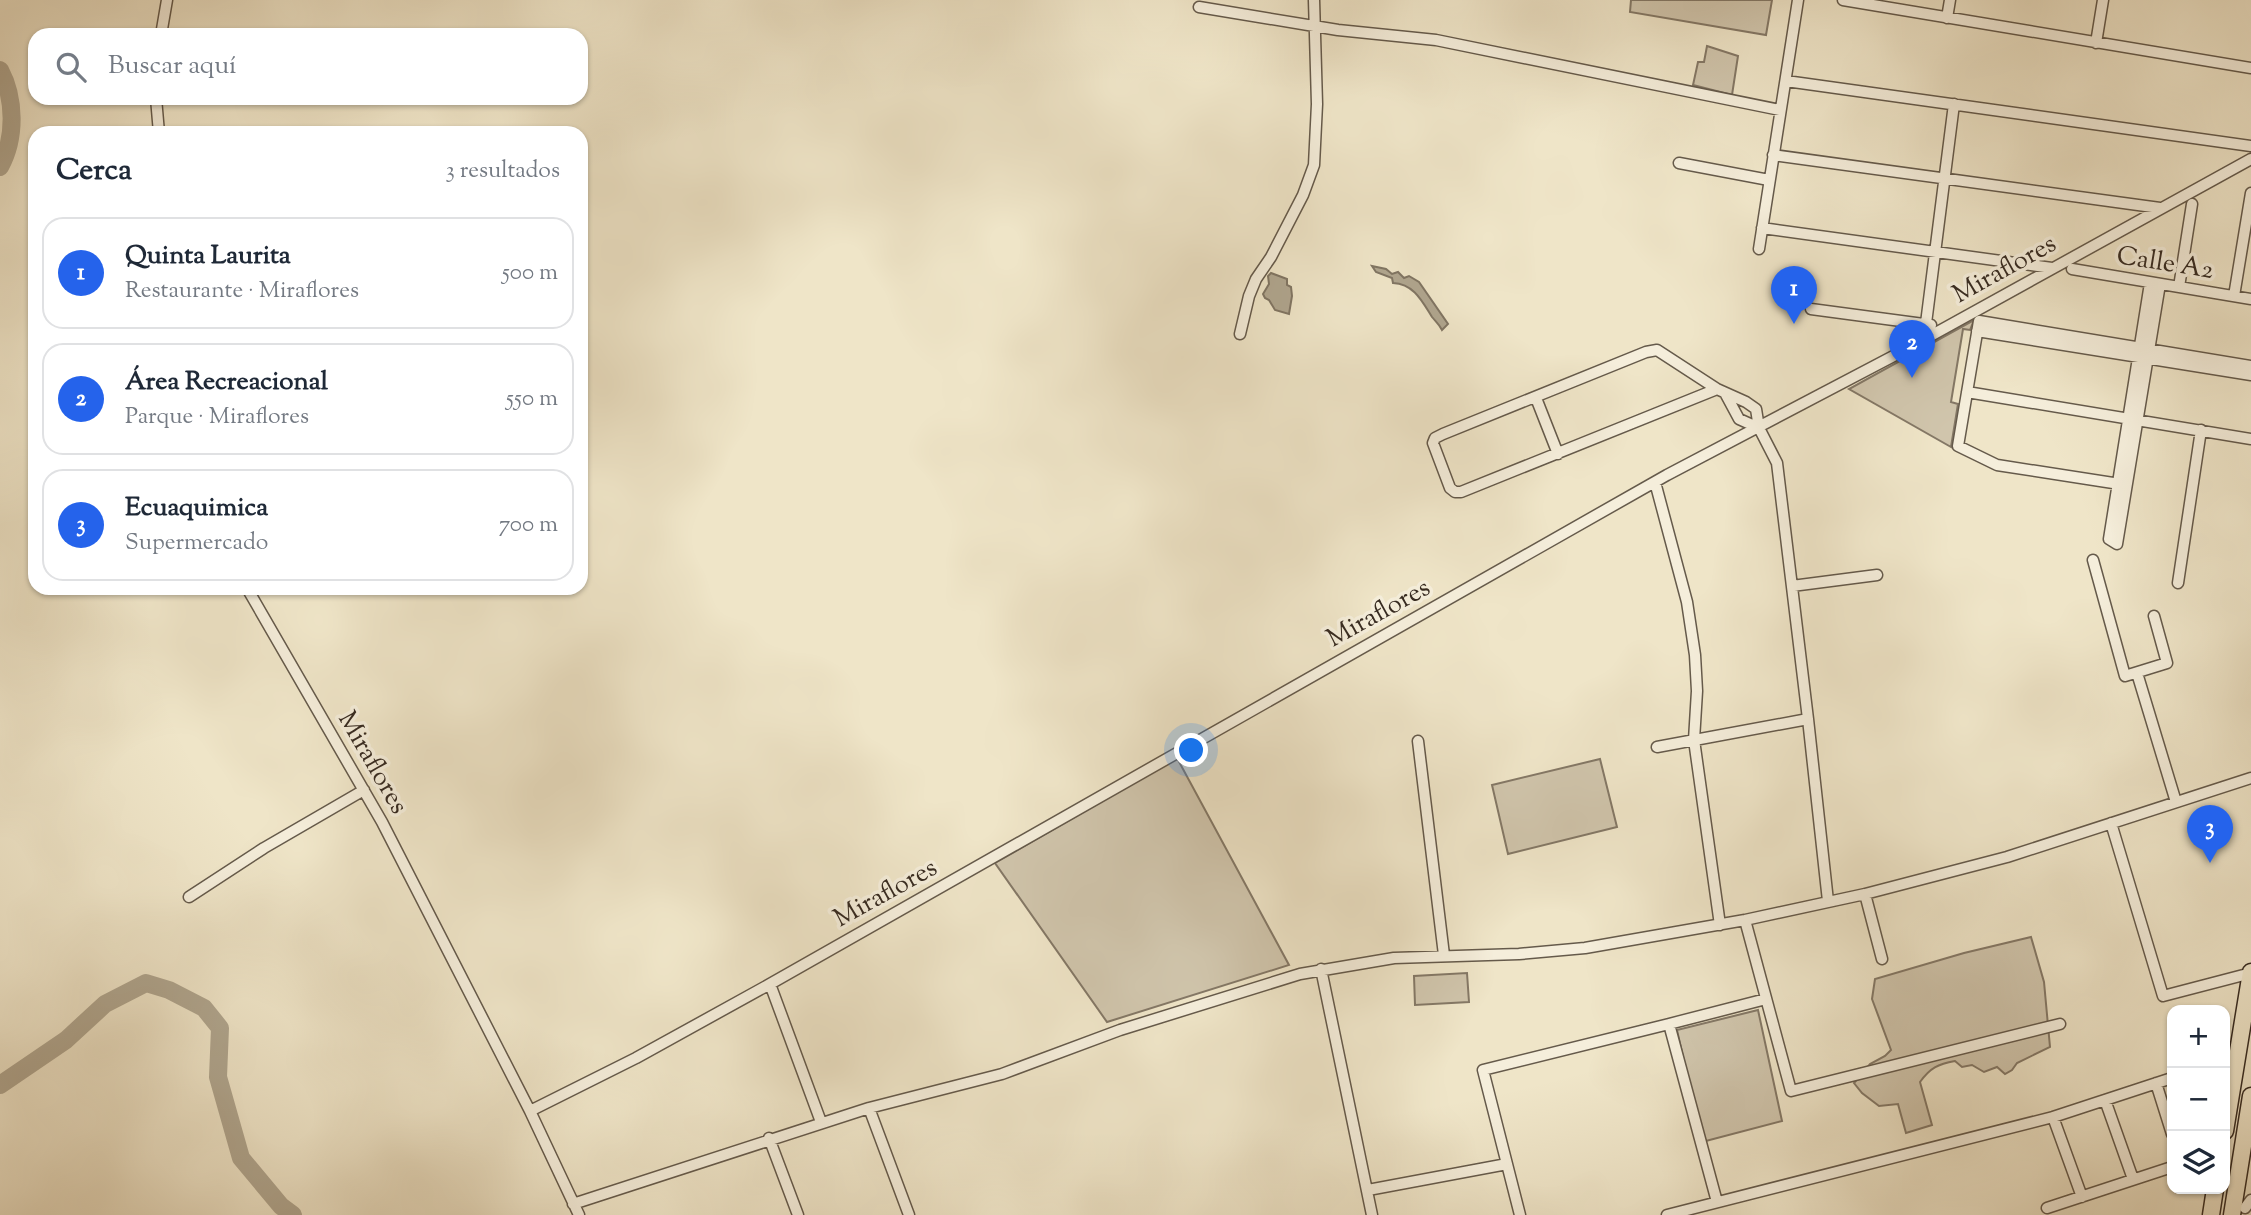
<!DOCTYPE html>
<html lang="es">
<head>
<meta charset="utf-8">
<style>
	body { margin:0; font-family:"Sorts Mill Goudy",serif; background:#f2f2f3; color:#1f2937 }
	.controls { position:absolute; right:21px; bottom:21px; display:grid; overflow:hidden; border-radius:14px; box-shadow:0 2px 5px #0004 }
	.controls button { width:63px; height:63px; display:grid; place-items:center; padding:0; border:0; border-bottom:2px solid #e0e1e3; background:#fff; color:#1f2937; font:35px sans-serif }
	.you { position:absolute; left:1192px; top:751px; width:24px; height:24px; margin:-18px; border:5px solid #fff; border-radius:50%; background:#1a73e8; box-shadow:0 0 0 10px #1a73e833 }
	.badge { display:grid; place-items:center; width:46px; height:46px; border-radius:50%; background:#2563eb; color:#fff; font-size:23px; font-weight:700 }
	.pin { position:absolute; translate:-50% -58px; filter:drop-shadow(0 2px 4px #0008) }
	.pin::after { content:''; position:absolute; top:37px; width:24px; height:21px; background:inherit; clip-path:polygon(0 0,100% 0,50% 100%) }
	.list { margin:0; padding:0; list-style:none }
	h2 { display:flex; justify-content:space-between; align-items:center; height:91px; margin:0; padding:0 28px; font-size:30px }
	h2 small { font-size:23px; font-weight:400; color:#747a83 }
	.list li { display:grid; grid-template-columns:46px 1fr auto; gap:21px; align-items:center; box-sizing:border-box; height:112px; margin:0 14px 14px; padding:0 14px; border:2px solid #e0e1e3; border-radius:21px }
	.list b { display:block; font-size:26px; white-space:nowrap }
	.list p { margin:0; font-size:23px; white-space:nowrap; color:#747a83 }
	.list em { font-size:23px; font-style:normal; color:#747a83 }
	.icon { flex:none; width:38px; height:38px; fill:none; stroke:currentColor; stroke-width:2; stroke-linecap:round; stroke-linejoin:round }
	.map { position:relative; flex:none; width:2251px; height:1215px; overflow:hidden }
	.search { position:absolute; background:#fff; box-shadow:0 2px 5px #0004; left:28px; top:28px; width:560px; height:77px; display:flex; align-items:center; gap:18px; box-sizing:border-box; padding:0 24px; border-radius:21px; color:#747a83; font-size:26px }
	.panel { position:absolute; background:#fff; box-shadow:0 2px 5px #0004; left:28px; top:126px; width:560px; height:469px; border-radius:21px }
	.map>svg:first-child { display:block }
</style>
</head>
<body>
<div class="map">
<svg width="2251" height="1215" viewBox="0 0 2251 1215">
	<rect width="100%" height="100%" fill="#efe5c8"/>
	<filter id="stains"><feTurbulence type="fractalNoise" baseFrequency=".00286" numOctaves="4"/><feColorMatrix values="0 0 0 0 .2 0 0 0 0 .09 0 0 0 0 .02 0 0 0 .5 -.17"/></filter>
	<radialGradient id="worn" r=".72"><stop offset=".6" stop-color="#630" stop-opacity="0"/><stop offset="1" stop-color="#630" stop-opacity=".3"/></radialGradient>
	<path fill="#d0c5ac" stroke="#847866" stroke-width="2" d="M1631,0H1772L1766,35L1630,12Z
		M1707,46L1738,56L1732,95L1693,85L1698,62H1704Z
		M1974,320L1970,330L1963,329L1951,402L1958,404L1951,447L1849,389Z
		M1177,758L1289,965L1107,1022L995,863Z
		M1600,759L1617,827L1508,854L1492,785Z
		M2031,937L2044,982L2050,1047L2017,1063L2012,1070L2005,1074L1997,1067L1984,1072L1972,1065L1962,1067L1955,1061C1938,1064 1930,1068 1920,1082L1932,1125L1906,1133L1898,1104L1879,1106L1862,1093L1854,1083L1870,1064L1885,1056L1891,1050L1872,999L1875,979L1964,953Z
		M1467,973L1469,1002L1415,1005L1414,976Z
		M1758,1010L1782,1121L1702,1142L1677,1030Z"/>
	<path fill="#b0a68f" stroke="#807563" stroke-width="2" d="M1372,266L1386,269L1392,274L1398,272L1404,278L1409,276L1419,282L1448,324L1442,330C1439,324 1436,322 1432,317C1422,301 1414,284 1393,283L1392,278L1376,272Z
		M1271,273L1287,279V285L1291,287L1292,296L1289,314L1275,310L1269,300L1265,298L1263,294L1269,284L1268,276Z"/>
	<g fill="none" stroke-linecap="round" stroke-linejoin="round">
		<path stroke="#b0a68f" stroke-width="18" d="M0,70C15,98 16,138 0,167
			M0,1085L66,1040L105,1004L146,983L169,990L204,1008L220,1028L218,1077L241,1158L281,1206L293,1215"/>
		<defs>
			<path id="minor" d="M1843,0L2251,68
				M1199,7L1338,30L1436,40L1780,110
				M1947,18L1950,0
				M161,35L167,0
				M2096,43L2103,0
				M1786,81L2251,146
				M156,98L159,133
				M1773,155L2160,208
				M1679,163L1769,180
				M1762,228L2052,268
				M1759,249L1798,0
				M2072,269L2251,299
				M2150,283L2109,539L2117,544L2160,284
				M2179,287L2192,204
				M2234,296L2251,193
				M1811,309L1931,325
				M1977,331L2251,375
				M1240,334L1249,296L1256,279L1271,257L1303,195L1314,165L1317,104L1314,0
				M1924,339L1954,104
				M1717,389L1461,492H1455L1450,488L1433,443L1435,438L1443,434L1646,352L1657,350L1717,389L1746,402L1756,409L1759,428L1777,463L1808,719L1828,901
				M1967,392L2251,439
				M1725,393L1739,419L1759,428
				M1536,398L1558,454
				M1655,482L1687,602L1695,655L1697,691L1694,740L1720,925
				M2126,485L1997,465L1958,446L1979,321L2251,366
				M2093,560L2125,676L2167,663L2154,616
				M2178,583L2201,430
				M1792,586L1877,575
				M247,588L382,822L530,1111L579,1215
				M2137,673L2176,802
				M1418,741L1444,955
				M1657,747L1808,719
				M2111,823L2163,996L2251,973
				M1865,894L1882,959
				M189,897L264,848L364,790
				M1745,920L1791,1091L2060,1024
				M1321,969L1372,1215
				M770,984L821,1122
				M2156,1083L2172,1134
				M2105,1100L2133,1179
				M869,1108L909,1215
				M530,1111L636,1058L770,984L1667,475L1905,350L2251,159
				M2053,1117L2082,1197
				M769,1138L798,1215
				M1368,1190L1507,1164
				M1717,1202L1669,1024L1766,999
				M573,1204L869,1108L1002,1074L1120,1030L1300,974L1394,958L1519,954L1585,948L1745,920L1865,894L2007,857L2251,778
				M2047,1208L2172,1167
				M2245,1208L2251,1200
				M1520,1215L1483,1070L1669,1024
				M1667,1215L2053,1117L2172,1078"/>
			<path id="primary" d="M2225,1131L2251,972
				M2211,1215L2215,1189
				M2232,1215L2251,1096"/>
		</defs>
		<use href="#minor" stroke="#655a4b" stroke-width="13"/>
		<use href="#primary" stroke="#372b21" stroke-width="19"/>
		<use href="#minor" stroke="#f5eedb" stroke-width="10"/>
		<use href="#primary" stroke="#efe5c8" stroke-width="16"/>
	</g>
	<g text-anchor="middle" dominant-baseline="central" stroke-width="7" stroke-linejoin="round" paint-order="stroke">
		<g font-size="26" fill="#372b21" stroke="#f5eedb">
			<text transform="translate(2165 264) rotate(9)">Calle A2</text>
			<text transform="translate(2005 270) rotate(-29)">Miraflores</text>
			<text transform="translate(1379 614) rotate(-29)">Miraflores</text>
			<text transform="translate(372 763) rotate(60)">Miraflores</text>
			<text transform="translate(886 894) rotate(-29)">Miraflores</text>
		</g>
	</g>
	<rect width="100%" height="100%" filter="url(#stains)"/>
	<rect width="100%" height="100%" fill="url(#worn)"/>
</svg>
<div class="controls">
<button>+</button>
<button>−</button>
<button><svg class="icon" aria-label="layers" viewBox="0 0 24 24"><path d="M12 4l9 5-9 5-9-5zM3 14l9 5 9-5"/></svg></button>
</div>
<div class="you"></div>
<div class="pin badge" style="left:1794px;top:324px">1</div>
<div class="pin badge" style="left:1912px;top:378px">2</div>
<div class="pin badge" style="left:2210px;top:863px">3</div>
<div class="search"><svg class="icon" aria-label="search" viewBox="0 0 24 24"><circle cx="10" cy="10" r="6"/><path d="M15 15l6 6"/></svg>Buscar aquí</div>
<section class="panel">
<h2>Cerca<small>3 resultados</small></h2>
<ul class="list">
<li><span class="badge">1</span><div><b>Quinta Laurita</b><p>Restaurante · Miraflores</p></div><em>500 m</em></li>
<li><span class="badge">2</span><div><b>Área Recreacional</b><p>Parque · Miraflores</p></div><em>550 m</em></li>
<li><span class="badge">3</span><div><b>Ecuaquimica</b><p>Supermercado</p></div><em>700 m</em></li>
</ul>
</section>
</div>
</body>
</html>
